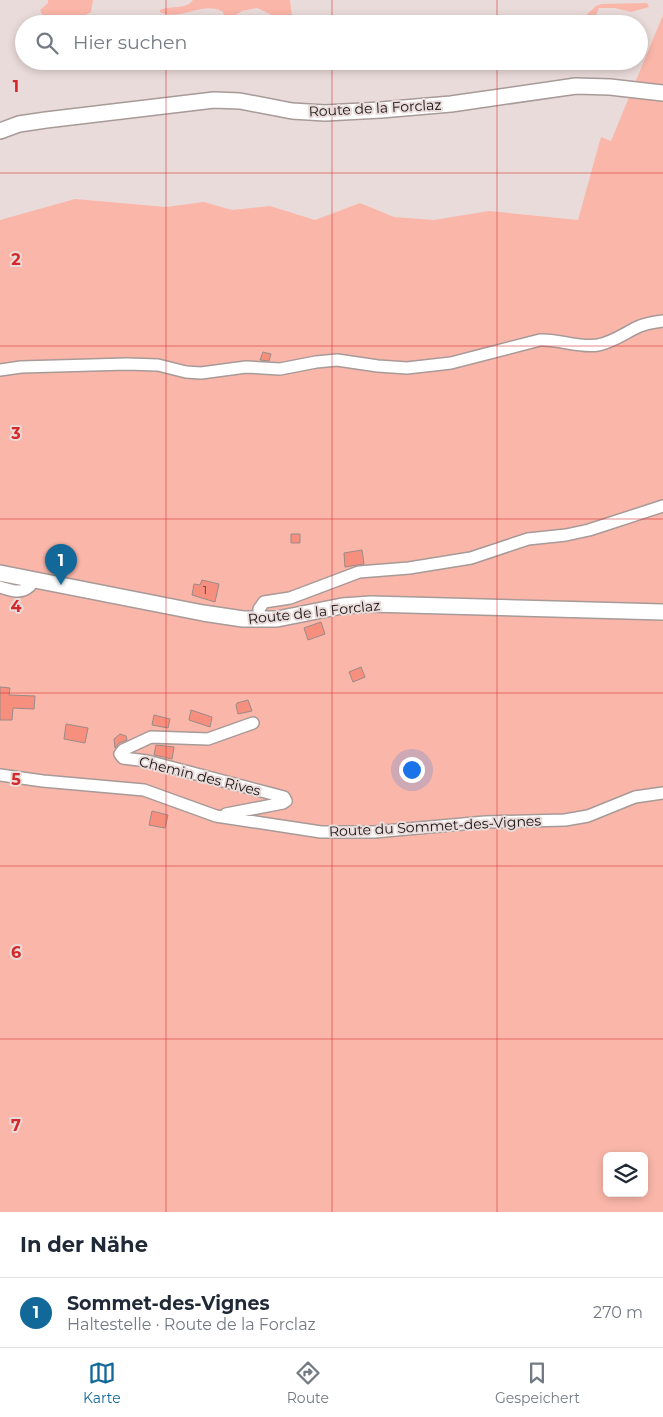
<!DOCTYPE html>
<html lang="de">
<head>
<meta charset="utf-8">
<style>
	body { margin:0; font-family:Montserrat,sans-serif; background:#f2f2f3; color:#1f2937 }
	.controls { position:absolute; right:15px; bottom:15px; display:grid; overflow:hidden; border-radius:8px; box-shadow:0 2px 8px #0003 }
	.controls button { width:45px; height:45px; display:grid; place-items:center; padding:0; border:0; border-bottom:1px solid #e0e1e3; background:#fff; color:#1f2937; font:25px sans-serif }
	.you { position:absolute; left:411px; top:769px; width:18px; height:18px; margin:-12px; border:4px solid #fff; border-radius:50%; background:#1a73e8; box-shadow:0 0 0 8px #1a73e833 }
	.badge { display:grid; place-items:center; width:32px; height:32px; border-radius:50%; background:#126999; color:#fff; font-size:16px; font-weight:700 }
	.pin { position:absolute; translate:-50% -41px; filter:drop-shadow(0 1px 2px #0008) }
	.pin::after { content:''; position:absolute; top:26px; width:18px; height:15px; background:inherit; clip-path:polygon(0 0,100% 0,50% 100%) }
	.list { margin:0; padding:0; list-style:none }
	h2 { display:flex; justify-content:space-between; align-items:center; height:65px; margin:0; padding:0 20px; font-size:21px }
	h2 small { font-size:16px; font-weight:400; color:#747a83 }
	.list li { display:grid; grid-template-columns:32px 1fr auto; gap:15px; align-items:center; box-sizing:border-box; height:70px; padding:0 20px; border-top:1px solid #e0e1e3 }
	.list b { display:block; font-size:19px; white-space:nowrap }
	.list p { margin:0; font-size:16px; white-space:nowrap; color:#747a83 }
	.list em { font-size:16px; font-style:normal; color:#747a83 }
	.icon { flex:none; width:28px; height:28px; fill:none; stroke:currentColor; stroke-width:2; stroke-linecap:round; stroke-linejoin:round }
	.map { position:relative; flex:none; width:663px; height:1212px; overflow:hidden }
	.search { position:absolute; background:#fff; box-shadow:0 2px 8px #0003; left:15px; right:15px; top:15px; height:55px; display:flex; align-items:center; gap:12px; box-sizing:border-box; padding:0 18px; border-radius:28px; color:#747a83; font-size:19px }
	.sheet { height:135px; background:#fff }
	nav { display:flex; justify-content:space-around; align-items:center; box-sizing:border-box; height:70px; border-top:1px solid #e0e1e3; background:#fff; font-size:14px; color:#747a83 }
	nav a { display:grid; justify-items:center; gap:2px }
	nav .on { color:#126999 }
	.map>svg:first-child { display:block }
</style>
</head>
<body>
<div class="map">
<svg width="663" height="1212" viewBox="0 0 663 1212">
	<rect width="100%" height="100%" fill="#e9dbd9"/>
	<path fill="#fab6a9" fill-rule="evenodd" d="M48,0H93L91,12C74,22 61,21 43,16L40,10L48,3Z
		M193,0H290L293,24H280L270,14L257,8L242,11L222,24H207L224,16L223,12C204,0 180,22 160,12V10C171,5 187,10 193,0Z
		M647,3L649,7L631,12L615,8H599L592,24H568L583,18L596,6L602,4Z
		M663,15V1212H0V220L75,199L166,207L204,202L232,210L270,206L315,220L360,203L394,217L434,220L489,211L578,220L601,137L611,141ZM607,1156H644V1193H607Z"/>
	<path fill="#f78f7e" stroke="#988b88" d="M263,352L271,354L269,361L260,360Z
		M291,534H300V543H291Z
		M362,550L364,564L345,567L344,553Z
		M202,580L219,584L215,602L192,595L194,584L200,585Z
		M321,622L325,634L308,640L304,628Z
		M361,667L365,677L353,682L349,672Z
		M0,687L10,688L9,695L35,696L34,709L13,708L12,720H0Z
		M248,700L252,711L238,714L236,705L237,703Z
		M191,710L212,717L210,727L189,720Z
		M154,715L170,719L168,728L152,725Z
		M66,724L88,728L85,743L64,739Z
		M120,734L126,736L127,740L119,743L115,748L114,739Z
		M156,745L174,747L172,759L154,755Z
		M152,811L168,815L165,828L149,825Z"/>
	<g fill="none" stroke-linecap="round" stroke-linejoin="round">
		<defs>
			<path id="minor" d="M0,370L21,367L127,364L158,365L186,372L201,373L246,367L280,369L316,362L337,360L378,366L407,368L451,363L540,340C560,339 578,348 598,345C614,342 626,332 640,326C648,323 655,322 663,321
				M0,587C11,590 20,595 30,586L32,580
				M260,620L259,609L264,602L290,598L359,572L409,568L471,558L528,539L566,535L589,530L663,506
				M0,775L43,781L144,790L216,816L321,832H374L485,822L565,820L588,816L635,797L663,793
				M226,814L283,803L286,801L284,797L147,761L123,758L120,754L123,750L151,737L208,739L253,723"/>
			<path id="major" d="M0,131L19,124L46,120L214,100L240,101L292,111L325,113L381,110L451,104L576,86L610,87L663,93
				M0,573L203,613L243,619H277L342,606L371,604L663,612"/>
		</defs>
		<use href="#minor" stroke="#a79a98" stroke-width="14"/>
		<use href="#major" stroke="#a79a98" stroke-width="18"/>
		<use href="#minor" stroke="#fff" stroke-width="11"/>
		<use href="#major" stroke="#fff" stroke-width="15"/>
	</g>
	<path fill="none" stroke="#d62828" stroke-width="1" stroke-opacity="0.55" d="M166,0V24M332,0V24M497,0V24M166,61V1212M332,61V1212M497,61V1212M0,173H663M0,346H663M0,519H663M0,693H663M0,866H663M0,1039H663"/>
	<g text-anchor="middle" dominant-baseline="central" stroke-width="4" stroke-linejoin="round" paint-order="stroke">
		<g font-size="11" fill="#51342f">
			<text x="205" y="590">1</text>
		</g>
		<g font-size="14" fill="#1a1515" stroke="#e9dbd9">
			<text transform="translate(375 108) rotate(-3)">Route de la Forclaz</text>
			<text transform="translate(314 612) rotate(-6)">Route de la Forclaz</text>
			<text transform="translate(200 776) rotate(14)">Chemin des Rives</text>
			<text transform="translate(435 826) rotate(-3)">Route du Sommet-des-Vignes</text>
		</g>
	</g>
	<g font-size="16" text-anchor="middle" font-weight="bold" fill="#d62828" stroke="#e9dbd9" stroke-width="4" stroke-linejoin="round" paint-order="stroke">
		<text x="16" y="92">1</text>
		<text x="16" y="265">2</text>
		<text x="16" y="439">3</text>
		<text x="16" y="612">4</text>
		<text x="16" y="785">5</text>
		<text x="16" y="958">6</text>
		<text x="16" y="1131">7</text>
	</g>
</svg>
<div class="controls">
<button><svg class="icon" aria-label="layers" viewBox="0 0 24 24"><path d="M12 4l9 5-9 5-9-5zM3 14l9 5 9-5"/></svg></button>
</div>
<div class="you"></div>
<div class="pin badge" style="left:61px;top:585px">1</div>
<div class="search"><svg class="icon" aria-label="search" viewBox="0 0 24 24"><circle cx="10" cy="10" r="6"/><path d="M15 15l6 6"/></svg>Hier suchen</div>
</div>
<section class="sheet">
<h2>In der Nähe<small></small></h2>
<ul class="list">
<li><span class="badge">1</span><div><b>Sommet-des-Vignes</b><p>Haltestelle · Route de la Forclaz</p></div><em>270 m</em></li>
</ul>
</section>
<nav>
<a class="on"><svg class="icon" aria-label="map" viewBox="0 0 24 24"><path d="M3 6l6-2 6 2 6-2v14l-6 2-6-2-6 2zM9 4v14M15 6v14"/></svg>Karte</a>
<a><svg class="icon" aria-label="directions" viewBox="0 0 24 24"><path d="M12 3l9 9-9 9-9-9zM9 14v-3h6M13 9l2 2-2 2"/></svg>Route</a>
<a><svg class="icon" aria-label="saved" viewBox="0 0 24 24"><path d="M7 4h10v16l-5-4-5 4z"/></svg>Gespeichert</a>
</nav>
</body>
</html>
